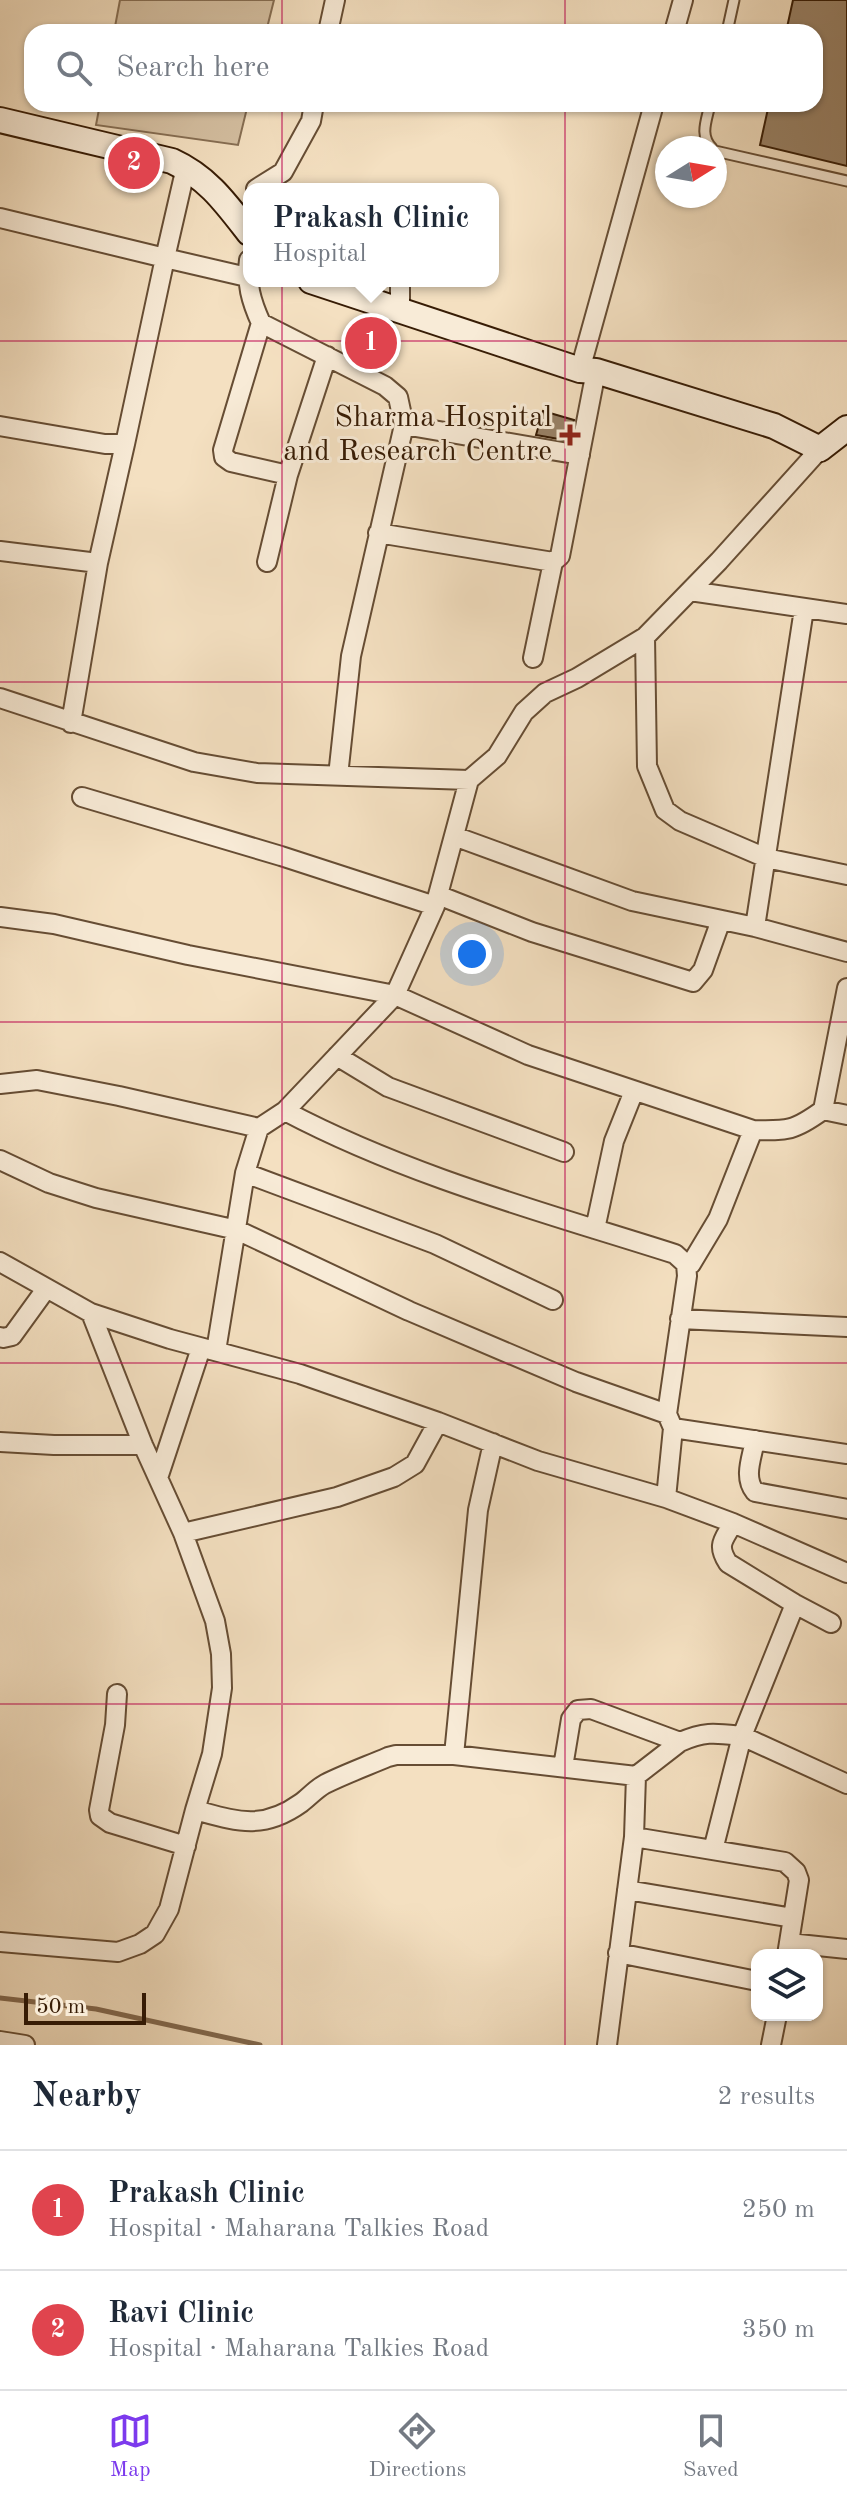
<!DOCTYPE html>
<html lang="en">
<head>
<meta charset="utf-8">
<style>
	body { margin:0; font-family:"Old Standard TT",serif; background:#f6f6f7; color:#1f2937 }
	.controls { position:absolute; right:24px; bottom:24px; display:grid; overflow:hidden; border-radius:16px; box-shadow:0 2px 6px #0004 }
	.controls button { width:72px; height:72px; display:grid; place-items:center; padding:0; border:0; border-bottom:2px solid #e0e1e3; background:#fff; color:#1f2937; font:40px sans-serif }
	.compass { position:absolute; left:655px; top:136px; width:72px; height:72px; border-radius:50%; background:#fff; box-shadow:0 2px 6px #0004; rotate:79deg }
	.scale { position:absolute; left:24px; bottom:20px; width:122px; box-sizing:border-box; padding-left:8px; border:4px solid #371c05; border-top:0; font-size:22px; line-height:28px; white-space:nowrap; color:#371c05; -webkit-text-stroke:6px #f8ebd7; paint-order:stroke }
	.you { position:absolute; left:472px; top:954px; width:28px; height:28px; margin:-20px; border:6px solid #fff; border-radius:50%; background:#1a73e8; box-shadow:0 0 0 12px #1a73e833 }
	.badge { display:grid; place-items:center; width:52px; height:52px; border-radius:50%; background:#7c3aed; color:#fff; font-size:26px; font-weight:700 }
	.pin { position:absolute; translate:-50% -50%; border:4px solid #fff; box-shadow:0 2px 8px #0006 }
	.popup { position:absolute; left:243px; top:183px; width:256px; height:104px; box-sizing:border-box; display:grid; place-content:center; border-radius:16px; background:#fff; filter:drop-shadow(0 2px 6px #0005); font-size:26px; white-space:nowrap; color:#747a83 }
	.popup b { font-size:30px; color:#1f2937 }
	.popup::after { content:''; position:absolute; left:50%; top:100%; margin-left:-16px; border:16px solid transparent; border-top-color:#fff }
	.list { margin:0; padding:0; list-style:none }
	h2 { display:flex; justify-content:space-between; align-items:center; height:104px; margin:0; padding:0 32px; font-size:34px }
	h2 small { font-size:26px; font-weight:400; color:#747a83 }
	.list li { display:grid; grid-template-columns:52px 1fr auto; gap:24px; align-items:center; box-sizing:border-box; height:120px; padding:0 32px; border-top:2px solid #e0e1e3 }
	.list b { display:block; font-size:30px; white-space:nowrap }
	.list p { margin:0; font-size:26px; white-space:nowrap; color:#747a83 }
	.list em { font-size:26px; font-style:normal; color:#747a83 }
	.icon { flex:none; width:44px; height:44px; fill:none; stroke:currentColor; stroke-width:2; stroke-linecap:round; stroke-linejoin:round }
	.map { position:relative; flex:none; width:847px; height:2045px; overflow:hidden }
	.search { position:absolute; background:#fff; box-shadow:0 2px 6px #0004; left:24px; right:24px; top:24px; height:88px; display:flex; align-items:center; gap:20px; box-sizing:border-box; padding:0 28px; border-radius:24px; color:#747a83; font-size:30px }
	.sheet { height:344px; background:#fff }
	nav { display:flex; justify-content:space-around; align-items:center; box-sizing:border-box; height:112px; border-top:2px solid #e0e1e3; background:#fff; font-size:22px; color:#747a83 }
	nav a { display:grid; justify-items:center; gap:4px }
	nav .on { color:#7c3aed }
	.map>svg:first-child { display:block }
</style>
</head>
<body>
<div class="map">
<svg width="847" height="2045" viewBox="0 0 847 2045">
	<rect width="100%" height="100%" fill="#f4e0c1"/>
	<filter id="stains"><feTurbulence type="fractalNoise" baseFrequency=".0025" numOctaves="4"/><feColorMatrix values="0 0 0 0 .2 0 0 0 0 .09 0 0 0 0 .02 0 0 0 .5 -.17"/></filter>
	<radialGradient id="worn" r=".72"><stop offset=".6" stop-color="#630" stop-opacity="0"/><stop offset="1" stop-color="#630" stop-opacity=".3"/></radialGradient>
	<path fill="#d4bfa1" stroke="#866e53" stroke-width="2" d="M120,0H274L266,32H114Z
		M100,104H248L238,145L96,125Z"/>
	<g fill="none" stroke-linecap="round" stroke-linejoin="round">
		<path stroke="#82694f" stroke-width="5" d="M0,1998L96,2009L260,2045"/>
	</g>
	<path fill="#998267" stroke="#371c05" stroke-width="2" d="M793,0H847V166L760,145L769,104H815V32H786Z
		M364,323L391,333L379,369L353,356Z
		M543,411L574,420L570,441L536,435Z"/>
	<g fill="none" stroke-linecap="round" stroke-linejoin="round">
		<defs>
			<path id="lane" d="M727,32L734,0
				M710,104C707,120 699,135 712,148
				M715,151L847,181"/>
			<path id="street" d="M328,32L335,0
				M674,32L683,0
				M256,189L283,172L311,121L314,104
				M0,218L165,258L186,167
				M249,260C246,283 251,301 261,323L385,386L398,397L404,425L351,656L338,776
				M400,311V281
				M261,323L223,450L224,457L231,462L288,475
				M580,370L654,104
				M404,425L580,455
				M0,426L105,444H125L98,563L71,723
				M125,444L165,258L247,277
				M378,533L553,562L560,556L596,371
				M0,551L98,563
				M267,562L288,475L327,356
				M690,591L847,614
				M645,637L647,766L665,810L680,821L766,858L847,875
				M533,658L553,562
				M0,698L194,762L257,773L469,780
				M82,797L281,856L435,906
				M454,836L632,901L755,927L847,952
				M438,895L532,932L693,982L703,970L721,920
				M0,917L54,924L188,955L395,995L528,1055L753,1130C788,1131 794,1131 823,1110
				M755,927L804,609
				M847,988L823,1110L847,1115
				M337,1056L388,1087L564,1152
				M0,1084L37,1080L119,1096L259,1128
				M285,1111C408,1176 543,1212 675,1254L686,1264L687,1276L667,1414L673,1428L666,1498
				M0,1160L49,1183L96,1198L237,1230L409,1311L576,1382L667,1414
				M245,1173L435,1244L553,1300
				M595,1229L614,1141L634,1091
				M0,1262L91,1313L170,1339L300,1374L438,1422L538,1461L666,1498L733,1523L847,1573
				M686,1264H691L718,1219L753,1130
				M91,1313L143,1445L183,1533L215,1621L221,1654L222,1688L212,1754L195,1810
				M680,1319L847,1327
				M0,1337L3,1338L12,1336L46,1289
				M216,1351L245,1173L259,1128L285,1111L395,995L435,906L469,780L497,756L524,712L545,693L577,678L645,637L719,561L820,449
				M673,1428L847,1454
				M755,1440C752,1458 743,1477 755,1492L847,1509
				M0,1442L54,1445H143
				M493,1443L478,1510L454,1755L636,1776L634,1837L785,1862L796,1872L799,1880L787,1955
				M158,1478L201,1348
				M733,1523C724,1540 716,1544 728,1563L795,1604L831,1623
				M183,1533L337,1497L394,1477L415,1464L438,1422
				M117,1694L115,1725L99,1810L100,1816L110,1823L186,1846
				M563,1767L571,1719L578,1710L591,1709L680,1742
				M636,1776L680,1742C705,1731 715,1733 742,1736L795,1604
				M713,1850L742,1736L847,1784
				M627,1890L793,1918
				M0,1942L118,1952L140,1944L155,1934L169,1909L195,1810C236,1821 262,1831 301,1803C309,1797 316,1789 325,1784C345,1774 367,1766 388,1757L396,1755H454
				M789,1943L847,1949
				M618,1953L757,1981
				M0,2041L25,2045
				M607,2045L634,1837
				M771,2045L777,2015"/>
			<path id="secondary" d="M0,120L172,161C207,177 225,202 249,233
				M311,281L580,370L596,371L774,426L820,449L847,428"/>
		</defs>
		<use href="#lane" stroke="#664d34" stroke-width="13"/>
		<use href="#street" stroke="#664d34" stroke-width="22"/>
		<use href="#secondary" stroke="#371c05" stroke-width="28"/>
		<use href="#lane" stroke="#f8ebd7" stroke-width="9"/>
		<use href="#street" stroke="#f8ebd7" stroke-width="18"/>
		<use href="#secondary" stroke="#f8ebd7" stroke-width="24"/>
	</g>
	<path fill="none" stroke="#c2185b" stroke-width="2" stroke-opacity="0.55" d="M282,0V32M565,0V32M282,104V2045M565,104V2045M0,341H847M0,682H847M0,1022H847M0,1363H847M0,1704H847"/>
	<path fill="#8f2418" stroke="#f8ebd7" stroke-width="3" d="M566 423h8v8h8v8h-8v8h-8v-8h-8v-8h8z"/>
	<g text-anchor="middle" dominant-baseline="central" stroke-width="6" stroke-linejoin="round" paint-order="stroke">
		<g font-size="30" fill="#371c05" stroke="#f8ebd7" text-anchor="end">
			<text x="552" y="418">Sharma Hospital<tspan x="552" dy="34">and Research Centre</tspan></text>
		</g>
	</g>
	<rect width="100%" height="100%" filter="url(#stains)"/>
	<rect width="100%" height="100%" fill="url(#worn)"/>
</svg>
<div class="controls">
<button><svg class="icon" aria-label="layers" viewBox="0 0 24 24"><path d="M12 4l9 5-9 5-9-5zM3 14l9 5 9-5"/></svg></button>
</div>
<svg class="compass" viewBox="-18 -18 36 36"><path d="M0-13l5 13h-10z" fill="#e53935"/><path d="M0 13l5-13h-10z" fill="#747a83"/></svg>
<div class="scale">50 m</div>
<div class="you"></div>
<div class="pin badge" style="left:371px;top:343px;background:#e0444e">1</div>
<div class="popup"><b>Prakash Clinic</b>Hospital</div>
<div class="pin badge" style="left:134px;top:163px;background:#e0444e">2</div>
<div class="search"><svg class="icon" aria-label="search" viewBox="0 0 24 24"><circle cx="10" cy="10" r="6"/><path d="M15 15l6 6"/></svg>Search here</div>
</div>
<section class="sheet">
<h2>Nearby<small>2 results</small></h2>
<ul class="list">
<li><span class="badge" style="background:#e0444e">1</span><div><b>Prakash Clinic</b><p>Hospital · Maharana Talkies Road</p></div><em>250 m</em></li>
<li><span class="badge" style="background:#e0444e">2</span><div><b>Ravi Clinic</b><p>Hospital · Maharana Talkies Road</p></div><em>350 m</em></li>
</ul>
</section>
<nav>
<a class="on"><svg class="icon" aria-label="map" viewBox="0 0 24 24"><path d="M3 6l6-2 6 2 6-2v14l-6 2-6-2-6 2zM9 4v14M15 6v14"/></svg>Map</a>
<a><svg class="icon" aria-label="directions" viewBox="0 0 24 24"><path d="M12 3l9 9-9 9-9-9zM9 14v-3h6M13 9l2 2-2 2"/></svg>Directions</a>
<a><svg class="icon" aria-label="saved" viewBox="0 0 24 24"><path d="M7 4h10v16l-5-4-5 4z"/></svg>Saved</a>
</nav>
</body>
</html>
